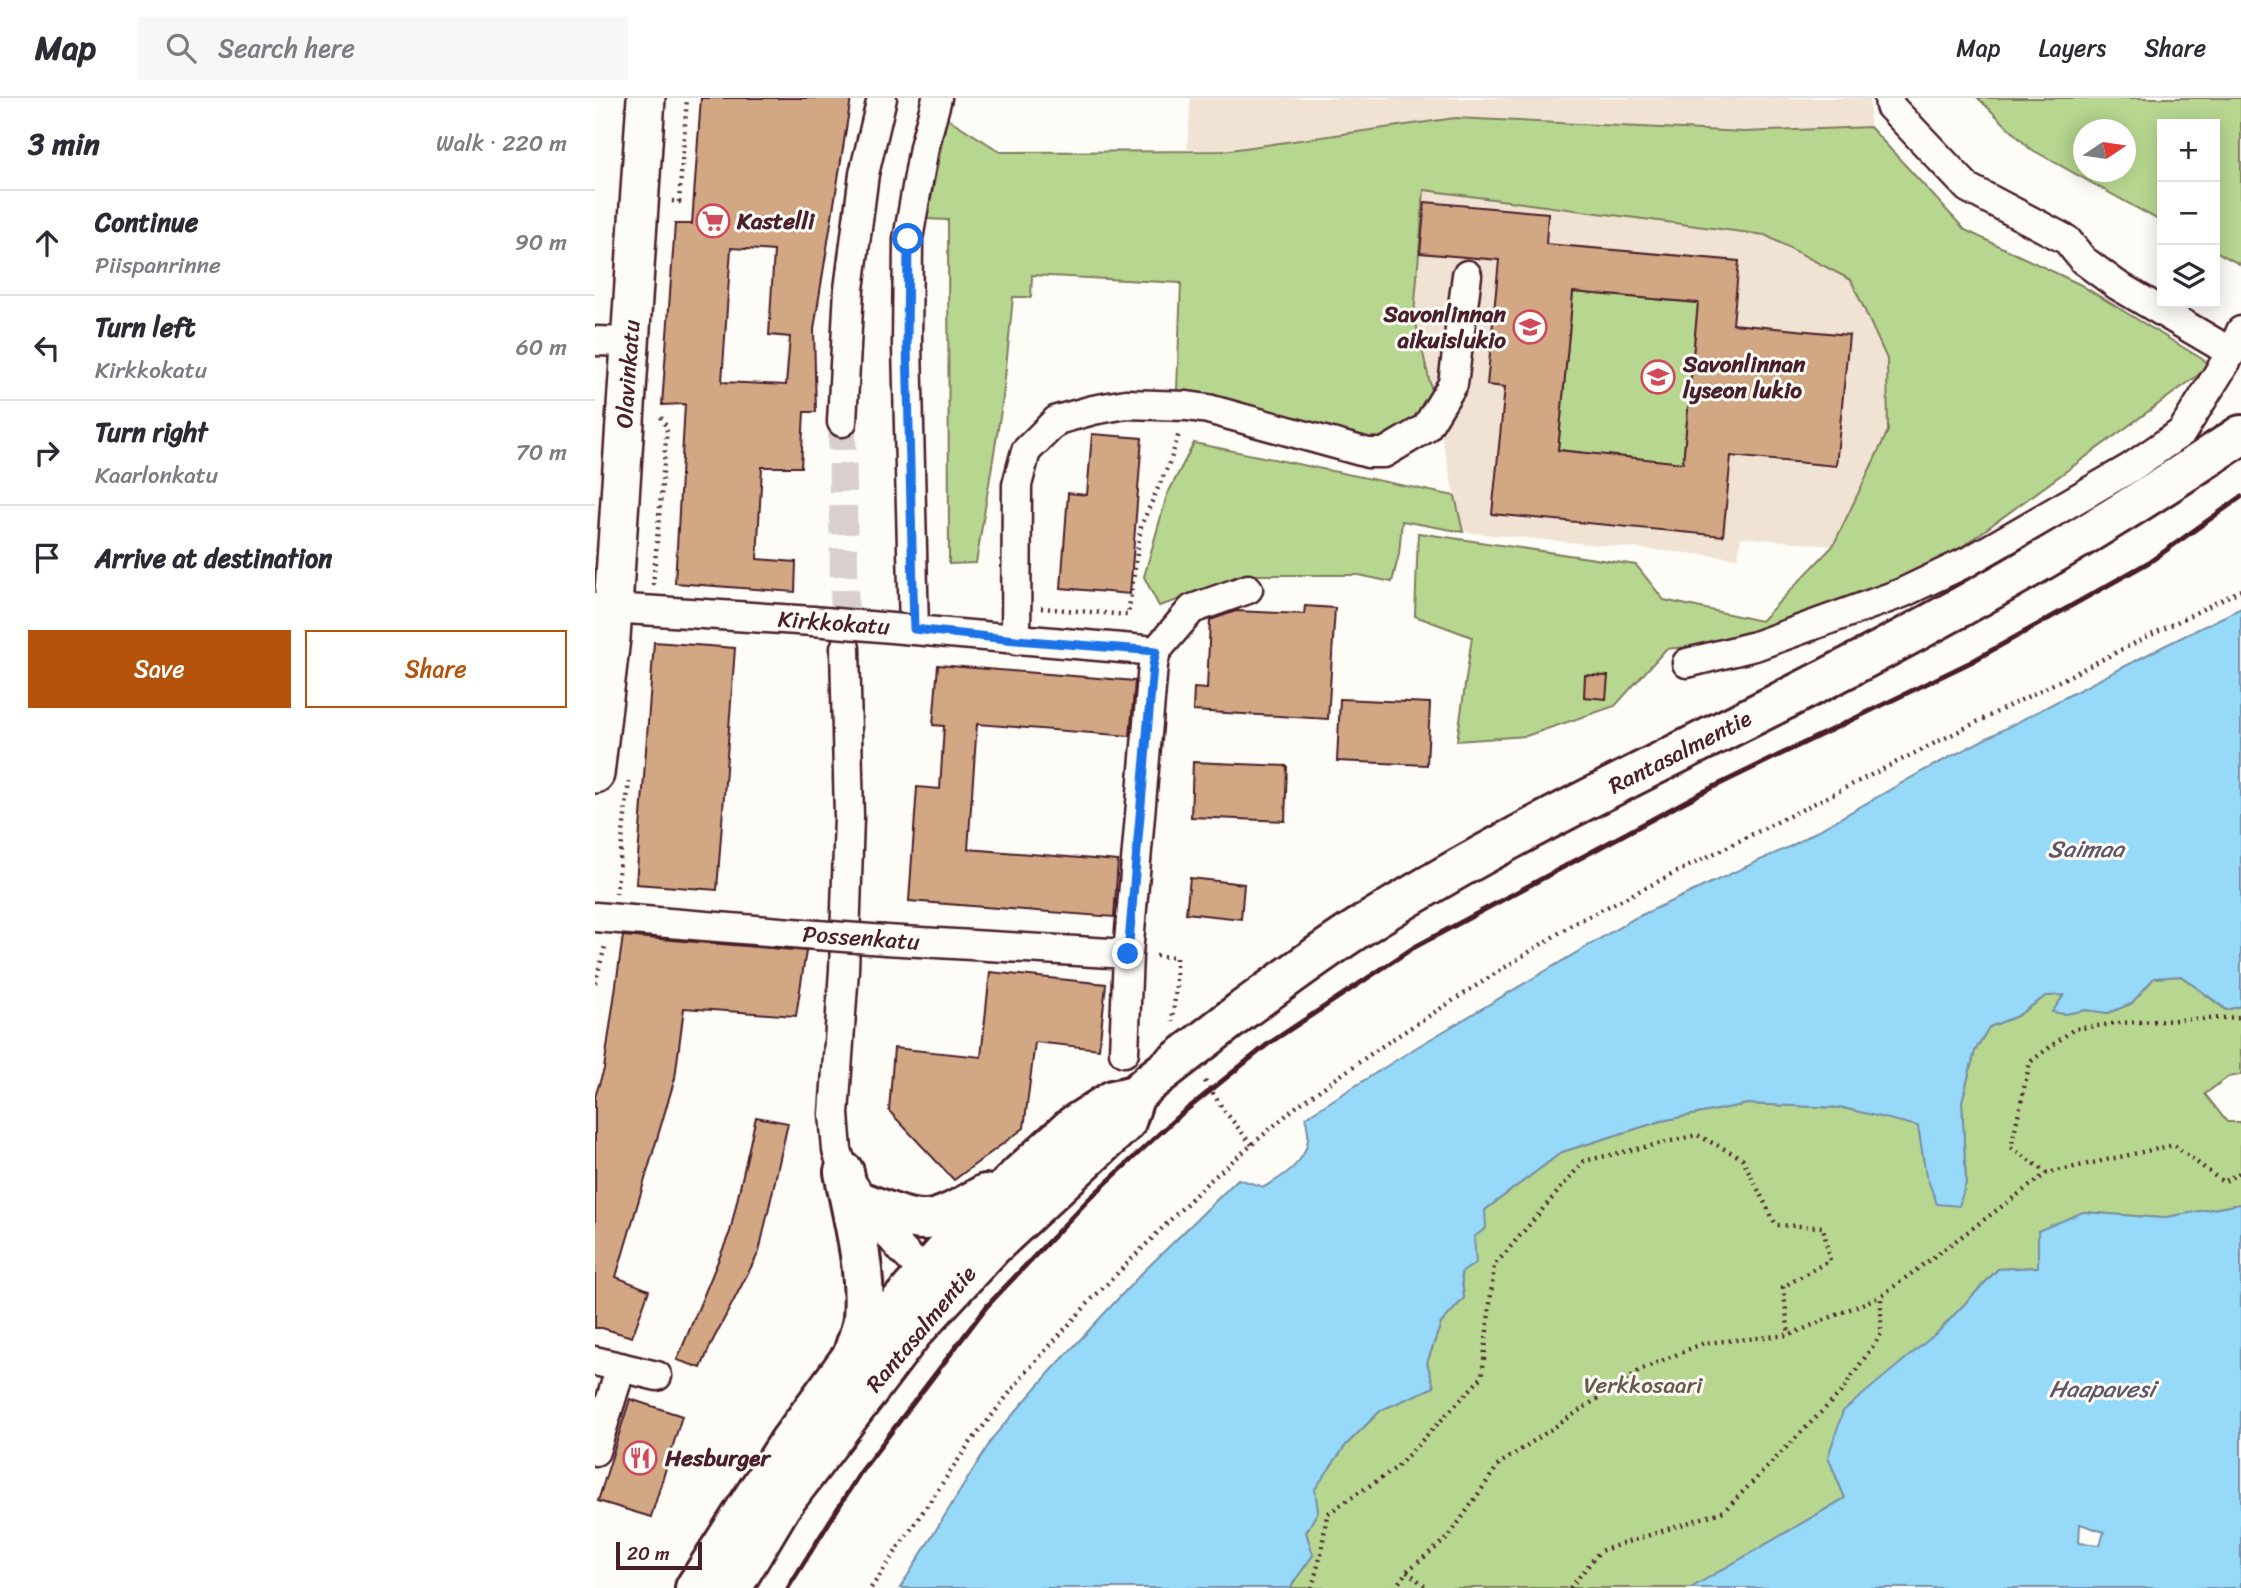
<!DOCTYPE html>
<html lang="en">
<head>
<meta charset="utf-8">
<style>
	body { margin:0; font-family:Sriracha,sans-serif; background:#f7f7f7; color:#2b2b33 }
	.controls { position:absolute; right:21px; top:21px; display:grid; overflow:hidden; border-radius:0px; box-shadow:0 4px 18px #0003 }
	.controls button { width:63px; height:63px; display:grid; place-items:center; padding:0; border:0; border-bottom:2px solid #e1e1e2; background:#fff; color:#2b2b33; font:35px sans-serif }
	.compass { position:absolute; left:1478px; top:21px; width:63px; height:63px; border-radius:50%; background:#fff; box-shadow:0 4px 18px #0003; rotate:77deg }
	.scale { position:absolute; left:21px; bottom:18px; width:86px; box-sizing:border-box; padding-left:7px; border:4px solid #4a1f2b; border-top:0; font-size:19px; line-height:24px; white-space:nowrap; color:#4a1f2b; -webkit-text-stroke:5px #fdfcf7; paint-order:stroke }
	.stop { position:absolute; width:21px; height:21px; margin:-16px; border:5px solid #1a73e8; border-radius:50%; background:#fff }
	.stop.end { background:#1a73e8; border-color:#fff; box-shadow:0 2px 7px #0008 }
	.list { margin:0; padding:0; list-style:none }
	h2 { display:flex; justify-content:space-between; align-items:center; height:91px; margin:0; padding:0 28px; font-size:30px }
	h2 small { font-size:23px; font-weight:400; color:#7c7c81 }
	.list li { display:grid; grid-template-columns:46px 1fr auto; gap:21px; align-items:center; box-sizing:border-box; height:105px; padding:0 28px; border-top:2px solid #e1e1e2 }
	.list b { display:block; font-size:26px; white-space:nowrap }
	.list p { margin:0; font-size:23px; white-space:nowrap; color:#7c7c81 }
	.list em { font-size:23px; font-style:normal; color:#7c7c81 }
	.actions { display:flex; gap:14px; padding:21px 28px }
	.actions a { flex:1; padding:16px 0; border:2px solid #b45309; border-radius:0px; text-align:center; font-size:24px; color:#b45309 }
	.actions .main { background:#b45309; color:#fff }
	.icon { flex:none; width:38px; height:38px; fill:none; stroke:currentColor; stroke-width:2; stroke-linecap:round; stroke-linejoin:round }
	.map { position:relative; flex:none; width:1646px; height:1490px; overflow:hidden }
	header { display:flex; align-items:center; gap:42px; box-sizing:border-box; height:98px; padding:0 35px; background:#fff; border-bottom:2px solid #e1e1e2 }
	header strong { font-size:33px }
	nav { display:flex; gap:38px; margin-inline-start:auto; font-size:24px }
	.search { width:490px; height:63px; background:#f7f7f7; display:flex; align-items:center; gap:18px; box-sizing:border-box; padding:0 24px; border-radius:0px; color:#7c7c81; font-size:26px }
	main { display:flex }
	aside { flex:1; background:#fff }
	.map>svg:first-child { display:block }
</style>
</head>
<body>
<header>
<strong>Map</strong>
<div class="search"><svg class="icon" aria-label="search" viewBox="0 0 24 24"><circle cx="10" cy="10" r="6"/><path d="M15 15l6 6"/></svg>Search here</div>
<nav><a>Map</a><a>Layers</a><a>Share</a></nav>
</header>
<main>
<aside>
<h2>3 min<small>Walk · 220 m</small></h2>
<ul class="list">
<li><svg class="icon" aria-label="ahead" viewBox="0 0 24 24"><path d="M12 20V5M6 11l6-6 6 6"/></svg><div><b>Continue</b><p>Piispanrinne</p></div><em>90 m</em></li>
<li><svg class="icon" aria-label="left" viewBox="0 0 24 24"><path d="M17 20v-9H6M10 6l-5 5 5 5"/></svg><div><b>Turn left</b><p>Kirkkokatu</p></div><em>60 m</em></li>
<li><svg class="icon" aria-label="right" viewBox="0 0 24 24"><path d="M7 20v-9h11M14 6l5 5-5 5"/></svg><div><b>Turn right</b><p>Kaarlonkatu</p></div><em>70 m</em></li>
<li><svg class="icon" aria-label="arrive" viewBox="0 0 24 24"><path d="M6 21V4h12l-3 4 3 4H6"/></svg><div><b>Arrive at destination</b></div></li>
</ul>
<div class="actions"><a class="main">Save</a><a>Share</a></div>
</aside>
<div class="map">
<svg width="1646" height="1490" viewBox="0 0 1646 1490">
	<rect width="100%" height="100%" fill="#fdfcf7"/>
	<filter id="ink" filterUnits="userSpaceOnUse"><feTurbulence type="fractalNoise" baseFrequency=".0143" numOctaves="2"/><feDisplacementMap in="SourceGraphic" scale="14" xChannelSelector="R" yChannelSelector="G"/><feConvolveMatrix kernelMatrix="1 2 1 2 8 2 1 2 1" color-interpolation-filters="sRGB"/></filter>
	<g filter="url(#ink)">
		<path fill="#f0e3d4" d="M596,0H1275V29L1151,34L863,20L630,54L592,51Z
			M828,92L1170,137L1256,182L1292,261L1293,333L1238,448L1146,439L1143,460L868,434L819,217Z"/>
		<path fill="#b7d790" stroke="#807b5e" stroke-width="2" fill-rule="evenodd" d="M1383,0H1646V167L1620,153V26H1567V124L1434,50ZM1489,32H1531V74H1489Z
			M352,20L406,54L628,53L860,20L1149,34L1275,29L1370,132L1484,186L1617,267L1346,464L1143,544L1071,551L1020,608L931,638L862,643L877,539L820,518L823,435L1041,467L1069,502L1166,523L1238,448L1293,333L1292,261L1256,182L1170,137L829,92L819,217L838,298L824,321L783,347L582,292L586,185L437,177L436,199H418L408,300L381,465L354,466L353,122L332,121Z
			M978,194L1103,205L1088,365L963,352Z
			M599,345L860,398L868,434L807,423L804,456L797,484L764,477H661L564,508L549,479L572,397Z
			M1586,878L1631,912L1646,908V977L1633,979L1610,996L1632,1024H1646V1106L1566,1120L1488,1114L1443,1169L1403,1171L1344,1233L1233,1359L1250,1400L1096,1490H696L698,1485L718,1457L711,1434L723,1413L719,1391L751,1347L786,1312L839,1289L832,1265L846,1225L869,1200L866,1175L890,1112L967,1054L1066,1023L1152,1006L1248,1010L1323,1027L1331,1077L1371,1085L1367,1003L1380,953L1394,929L1422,918L1451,898L1469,896L1458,914L1470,916L1491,912L1513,915L1536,906L1559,880Z"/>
		<path fill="#96d9f8" stroke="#788fa6" stroke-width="2" fill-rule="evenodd" d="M1646,510V908L1632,912L1586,878L1559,880L1536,906L1513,915L1491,912L1470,916L1457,914L1469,897L1451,898L1422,918L1394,929L1380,953L1367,1003L1371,1085L1364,1108L1342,1106L1331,1077L1323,1028L1248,1010L1152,1006L1066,1023L967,1054L890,1112L891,1130L879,1139L881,1165L866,1175L869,1200L846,1225L832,1265L839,1289L786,1312L751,1347L720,1391L723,1413L711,1434L718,1457L698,1485L696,1490H305L399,1338L457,1272L546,1176L643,1081L669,1089C688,1079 711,1064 713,1041C714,1034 711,1026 711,1019L822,949L1040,820L1194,749L1330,672L1569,548Z
			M1646,1106V1490H1096L1250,1400L1233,1359L1248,1313L1344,1233L1403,1171L1443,1169V1133L1488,1114L1566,1120ZM1485,1426L1509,1434L1505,1447L1484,1445Z"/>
		<path fill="#d2a884" stroke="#4a1f2b" stroke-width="2" fill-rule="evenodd" d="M106,0H256L219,231L221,314H209L206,369H167L162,461L201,464L200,494L80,485L90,306L67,307L80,126H97ZM136,150L179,153L174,237L195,239L191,287L127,284Z
			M830,104L953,115L951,146L1144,163L1138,226L1254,237L1241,368L1136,358L1128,438L897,416L910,289L892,287L904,162L825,155ZM978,194L1103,205L1088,365L963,352Z
			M497,336L547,340L535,496L466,490L473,395L492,397Z
			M710,508L740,510L733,621L598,613L599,590L612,591L615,522L641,513L709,516Z
			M59,544L140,550L122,792L41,786Z
			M343,567L540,583L535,638L382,626L373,751L523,763L519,819L314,803L322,689L345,691L349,628L338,627Z
			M990,577L1013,578L1011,601L989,599Z
			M745,601L835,605L832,667L742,663Z
			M598,664L692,668L690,723L596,719Z
			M595,780L649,786L646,821L591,815Z
			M28,838L211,853L201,918L89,910L80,980L21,1179L54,1192L37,1239L7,1230H0V999L9,971Z
			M395,874L511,886L504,951L440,944L429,1030L359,1082L294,1013L299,950L386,959Z
			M161,1019L193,1025L164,1154L116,1246L106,1270L82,1262L135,1134Z
			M35,1301L87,1318L56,1419L3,1403Z"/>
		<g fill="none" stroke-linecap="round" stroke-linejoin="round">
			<path stroke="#d9d0ce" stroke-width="28" stroke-dasharray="28 14" stroke-linecap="butt" d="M247,324L250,549"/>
			<defs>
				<path id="minor" d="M342,0L329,49L313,141L312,247L319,532L561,553
					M1294,0L1295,8L1373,90L1472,142L1488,162L1522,187L1627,249
					M0,243L35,244
					M247,324L254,191L269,76L287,0
					M0,509L218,523
					M421,542L422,387L431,353L462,322L498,312L531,306L592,308L613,311L773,355H789L831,330L858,286L872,177
					M250,550L254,719L249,872L239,1016L242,1052L249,1074L286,1128L307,1152L342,1188
					M1092,565L1160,548L1307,495L1374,463L1535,370L1587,334L1638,252L1646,233
					M0,819L222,837
					M290,842L533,856
					M529,954L533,856L558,567L561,553L597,511L653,491
					M0,1263L62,1278
					M0,1353L26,1269"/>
				<path id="major" d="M0,676L16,540L51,0"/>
				<path id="highway" d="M649,911C686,884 723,856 762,831C930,724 1113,644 1288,551C1411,486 1531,415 1646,337
					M249,1074C258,1121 272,1171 268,1220C267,1232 261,1244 258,1256
					M270,1105C332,1129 333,1129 390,1096
					M100,1490L194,1344L257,1258L356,1147L425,1076L479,1027L518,1002L540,997L556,983
					M137,1490L186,1408L318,1234L397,1149L531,1024L540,997"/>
			</defs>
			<use href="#minor" stroke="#4a1f2b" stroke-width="33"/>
			<use href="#major" stroke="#4a1f2b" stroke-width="42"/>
			<use href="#highway" stroke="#4a1f2b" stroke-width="44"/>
			<path stroke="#4a1f2b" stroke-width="4.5" stroke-dasharray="2 5" stroke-linecap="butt" d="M77,103L84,104L92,0
				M58,487L72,330L64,316
				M446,510L533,517L546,428L576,361L584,335
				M21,796L34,683
				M561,858L581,859V891L577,924
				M0,885L11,845
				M610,983L628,1011L657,1047
				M1452,1075L1416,1049L1435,964L1479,931L1524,925L1646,919
				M812,1473L832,1490
				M276,1490L372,1349L431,1274L498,1200L611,1086L702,1008L790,946L978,826L1646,492
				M717,1490L726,1456L732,1416L801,1370L887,1279L899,1168L989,1063L1102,1037L1147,1060L1181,1127L1228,1129L1235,1162L1188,1189L1194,1237
				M800,1490L812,1473L853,1440L904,1366L1047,1271L1109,1245L1194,1237L1286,1198
				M975,1490L1005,1453L1129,1413L1246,1294L1286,1236V1198L1452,1075L1579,1047L1628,1084L1646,1074"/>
			<use href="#minor" stroke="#fdfcf7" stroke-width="28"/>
			<use href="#major" stroke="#fdfcf7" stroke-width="37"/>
			<use href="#highway" stroke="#fdfcf7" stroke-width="38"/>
			<path stroke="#4a1f2b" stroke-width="5" d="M193,1490L265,1375L392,1208L494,1101L580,1021L673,946L818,850L1104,696L1376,564L1556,463L1646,399"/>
			<defs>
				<path id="minor-bridge" d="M218,523L319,532
					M222,837L290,842"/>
				<path id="highway-bridge" d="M556,983L649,911"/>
			</defs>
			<use href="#minor-bridge" stroke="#4a1f2b" stroke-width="33" stroke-linecap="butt"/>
			<use href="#highway-bridge" stroke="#4a1f2b" stroke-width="44" stroke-linecap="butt"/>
			<use href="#minor-bridge" stroke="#fdfcf7" stroke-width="28"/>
			<use href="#highway-bridge" stroke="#fdfcf7" stroke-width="38"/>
		</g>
	</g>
	<g fill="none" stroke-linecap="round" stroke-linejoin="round" filter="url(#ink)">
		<path stroke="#1a73e8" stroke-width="9" d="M313,141L312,247L319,531L421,542L561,553L558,568L533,856"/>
	</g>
	<defs>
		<symbol id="supermarket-ring" viewBox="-11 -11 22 22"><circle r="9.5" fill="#fdfcf7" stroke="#d1495b" stroke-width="1.5"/><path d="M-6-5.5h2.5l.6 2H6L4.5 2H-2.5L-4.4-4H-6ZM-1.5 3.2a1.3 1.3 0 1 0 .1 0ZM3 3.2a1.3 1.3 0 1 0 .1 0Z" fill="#d1495b"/></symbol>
		<symbol id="school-ring" viewBox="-11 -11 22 22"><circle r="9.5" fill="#fdfcf7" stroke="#d1495b" stroke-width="1.5"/><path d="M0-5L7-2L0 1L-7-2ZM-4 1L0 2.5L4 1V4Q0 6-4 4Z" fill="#d1495b"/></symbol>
		<symbol id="restaurant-ring" viewBox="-11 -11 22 22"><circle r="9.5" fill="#fdfcf7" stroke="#d1495b" stroke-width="1.5"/><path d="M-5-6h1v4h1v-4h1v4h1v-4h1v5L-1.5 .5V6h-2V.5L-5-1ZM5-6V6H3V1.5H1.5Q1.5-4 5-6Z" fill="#d1495b"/></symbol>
	</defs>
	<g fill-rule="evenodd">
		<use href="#supermarket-ring" x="99" y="104" width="38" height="38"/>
		<use href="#school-ring" x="916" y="210" width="38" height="38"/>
		<use href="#school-ring" x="1044" y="260" width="38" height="38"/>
		<use href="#restaurant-ring" x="26" y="1341" width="38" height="38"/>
	</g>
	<g text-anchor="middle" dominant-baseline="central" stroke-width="6" stroke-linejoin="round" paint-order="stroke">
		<g font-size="23" font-weight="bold" fill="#4a1f2b" stroke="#fdfcf7" text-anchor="start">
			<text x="142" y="123">Kastelli</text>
			<text x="911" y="216" text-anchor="end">Savonlinnan<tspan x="911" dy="26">aikuislukio</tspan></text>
			<text x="1088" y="266">Savonlinnan<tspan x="1088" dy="26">lyseon lukio</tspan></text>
			<text x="70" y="1360">Hesburger</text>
		</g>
		<g font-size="23" fill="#4a1f2b" stroke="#fdfcf7">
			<text transform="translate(33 276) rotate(-86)">Olavinkatu</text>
			<text transform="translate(239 525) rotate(4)">Kirkkokatu</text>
			<text transform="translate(1085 654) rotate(-27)">Rantasalmentie</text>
			<text transform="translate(266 840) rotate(4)">Possenkatu</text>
			<text transform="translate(326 1231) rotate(-50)">Rantasalmentie</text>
		</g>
		<g font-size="23" fill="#6b5649" stroke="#fdfcf7">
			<text x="1048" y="1287">Verkkosaari</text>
		</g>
		<g font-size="24" font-style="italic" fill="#615768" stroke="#fdfcf7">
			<text x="1491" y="751">Saimaa</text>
			<text x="1507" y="1291">Haapavesi</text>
		</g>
	</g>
</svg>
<div class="controls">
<button>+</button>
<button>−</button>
<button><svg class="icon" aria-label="layers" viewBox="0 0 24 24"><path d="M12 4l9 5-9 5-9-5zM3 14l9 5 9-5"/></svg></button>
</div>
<svg class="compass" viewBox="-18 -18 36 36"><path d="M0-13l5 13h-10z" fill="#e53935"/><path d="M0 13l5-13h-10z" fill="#7c7c81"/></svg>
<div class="scale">20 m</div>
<div class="stop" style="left:313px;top:141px"></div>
<div class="stop end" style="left:533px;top:856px"></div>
</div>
</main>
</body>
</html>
